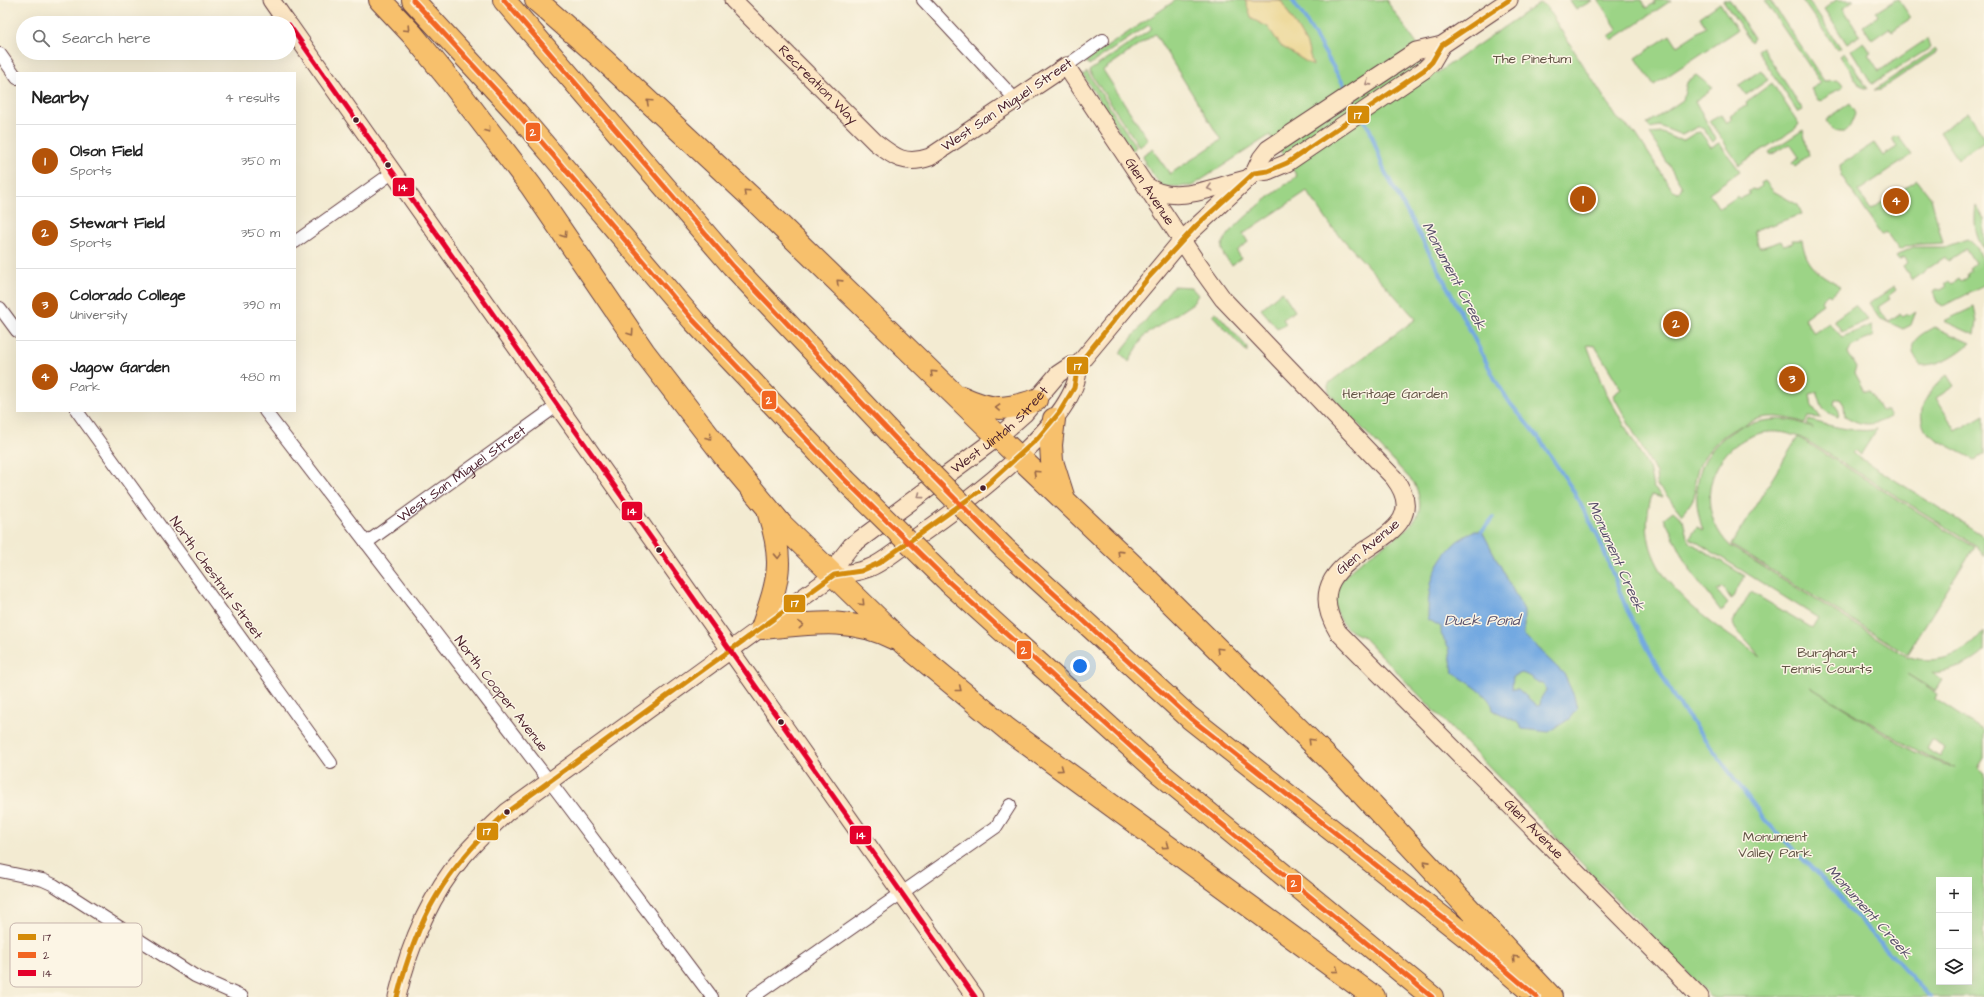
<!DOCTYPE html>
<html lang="en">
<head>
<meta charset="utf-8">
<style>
	body { margin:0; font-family:"Architects Daughter",sans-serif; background:#f6f6f6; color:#222 }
	.controls { position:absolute; right:12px; bottom:12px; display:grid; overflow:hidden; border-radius:0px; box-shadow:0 4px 16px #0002 }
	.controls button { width:36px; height:36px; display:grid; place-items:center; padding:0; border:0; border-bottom:1px solid #e0e0e0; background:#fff; color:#222; font:20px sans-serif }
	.you { position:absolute; left:1080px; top:666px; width:14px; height:14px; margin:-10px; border:3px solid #fff; border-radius:50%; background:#1a73e8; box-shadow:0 0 0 6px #1a73e833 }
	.badge { display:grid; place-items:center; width:26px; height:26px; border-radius:50%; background:#b45309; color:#fff; font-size:13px; font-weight:700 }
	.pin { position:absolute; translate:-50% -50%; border:2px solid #fff; box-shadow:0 1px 4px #0006 }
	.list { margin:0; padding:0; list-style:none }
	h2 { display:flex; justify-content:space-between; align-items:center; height:52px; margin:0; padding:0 16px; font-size:17px }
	h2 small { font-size:13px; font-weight:400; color:#767676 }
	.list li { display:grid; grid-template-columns:26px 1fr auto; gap:12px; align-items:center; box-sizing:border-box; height:72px; padding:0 16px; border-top:1px solid #e0e0e0 }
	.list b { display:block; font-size:15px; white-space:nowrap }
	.list p { margin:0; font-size:13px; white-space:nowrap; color:#767676 }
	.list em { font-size:13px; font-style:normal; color:#767676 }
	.icon { flex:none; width:22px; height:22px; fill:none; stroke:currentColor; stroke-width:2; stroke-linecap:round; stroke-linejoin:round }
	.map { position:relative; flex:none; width:1984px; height:997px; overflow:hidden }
	.search { position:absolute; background:#fff; box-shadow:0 4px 16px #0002; left:16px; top:16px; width:280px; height:44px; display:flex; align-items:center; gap:10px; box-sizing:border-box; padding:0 14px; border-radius:22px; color:#767676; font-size:15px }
	.panel { position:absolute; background:#fff; box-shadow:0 4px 16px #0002; left:16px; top:72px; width:280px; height:340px; border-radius:0px }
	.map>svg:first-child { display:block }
</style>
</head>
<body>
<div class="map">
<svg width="1984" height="997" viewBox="0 0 1984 997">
	<rect width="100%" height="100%" fill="#fcf5e5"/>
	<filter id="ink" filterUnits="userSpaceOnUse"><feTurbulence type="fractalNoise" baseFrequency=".025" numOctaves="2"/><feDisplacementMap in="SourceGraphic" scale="8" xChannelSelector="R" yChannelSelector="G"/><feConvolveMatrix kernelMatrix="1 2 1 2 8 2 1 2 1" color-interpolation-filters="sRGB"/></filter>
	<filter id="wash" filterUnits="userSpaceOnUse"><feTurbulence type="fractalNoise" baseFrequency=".012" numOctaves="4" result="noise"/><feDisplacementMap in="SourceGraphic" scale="16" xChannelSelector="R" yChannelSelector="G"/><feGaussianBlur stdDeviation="0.9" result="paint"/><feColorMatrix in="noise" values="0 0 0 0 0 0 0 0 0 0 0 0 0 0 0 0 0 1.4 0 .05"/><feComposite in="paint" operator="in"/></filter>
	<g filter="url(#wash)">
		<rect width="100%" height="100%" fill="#f3ebd2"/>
		<path fill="#9cd486" stroke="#737a58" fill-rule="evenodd" d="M1176,0H1386L1437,73L1539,3L1545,5L1617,118L1636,134L1673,191L1679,192L1682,187L1650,134L1662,133L1676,139L1684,140L1695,133L1700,132L1711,147L1719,143L1740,171L1709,193L1718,207H1722L1738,196L1740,199L1750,194L1748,192L1752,189L1756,190L1762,186L1761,183L1765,181L1773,191L1798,205L1802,214L1754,231L1759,247H1763L1781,241L1783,245L1793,243L1792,240H1802C1806,267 1819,274 1841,286L1830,296L1828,294L1821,301L1823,304L1804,318L1814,333L1829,323L1842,337L1872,325L1873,336L1851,347L1848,353L1856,367L1854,373L1864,391H1869L1881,411H1887L1891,417C1872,426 1863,427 1845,416L1844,405L1840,399H1835L1834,404L1839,411L1838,417C1818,409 1824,409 1817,392L1810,394L1812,406L1821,418L1808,417L1805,423C1785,416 1762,413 1744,425C1769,419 1790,415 1814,429L1807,424L1809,420C1827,425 1859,434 1877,429L1861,454L1855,450L1852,453L1982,535L1984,537V557L1975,546L1959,535L1809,442C1740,402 1675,489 1730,546L1906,656C1935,666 1966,656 1984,631V651C1970,665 1952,671 1933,673L1942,680L1935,691L1907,674L1937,694L1935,699L1984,731V758L1978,768L1984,773V997H1711L1362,636C1349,632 1344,627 1338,615C1316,572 1398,546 1416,518C1423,507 1419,494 1414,483L1329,393L1328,386L1330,382L1416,319L1331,226L1307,191L1243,234L1248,242L1237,251L1241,258L1232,265C1227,260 1221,254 1222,246C1226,228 1281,188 1297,176L1270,135L1192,186L1162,187L1145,164L1143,155L1152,149L1170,174L1221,140L1155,34L1103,70L1148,140L1139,146L1089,71L1152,29L1149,25L1089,65L1086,61ZM1587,345L1595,346L1621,389L1613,395L1656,473L1657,486L1665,493L1682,515C1685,510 1691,504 1694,497C1696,491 1694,483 1696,476C1701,454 1722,433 1743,425C1735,430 1727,434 1720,441C1694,464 1692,499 1703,530L1697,527L1690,538L1818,618L1812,628L1751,592L1732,622L1736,630L1761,657C1707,620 1627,573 1652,495L1663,498L1653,487L1649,469L1603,387ZM1810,687L1909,746L1935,760L1955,767L1942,764L1913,751ZM1931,740L1945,748L1940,757L1926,749ZM1939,880H1969V982H1939Z
			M1569,0H1593L1576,10Z
			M1598,0H1641L1646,8L1655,3L1654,0H1672L1612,40L1609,36L1618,30Z
			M1723,0H1730L1754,38L1751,42Z
			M1764,0H1770L1824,81L1839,80L1843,85L1842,88L1830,94L1821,101L1818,100L1811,89L1821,83Z
			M1802,0H1808L1841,48L1837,50Z
			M1836,0H1854L1843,8L1860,35L1847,44L1824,9Z
			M1895,0H1899L1911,18L1892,31L1889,28L1872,40L1863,26L1878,16L1876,12Z
			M1720,3L1737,30L1654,85L1636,58L1670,35L1677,46L1706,27L1700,17Z
			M1927,39L1930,48L1872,84L1851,50L1863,42L1871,52L1868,54L1879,71Z
			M1762,47L1798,102L1803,110L1798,112L1757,50Z
			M1935,49L1937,52L1881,89L1874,90Z
			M1844,53L1868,89L1860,86L1840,56Z
			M1761,70L1768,80L1746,95L1739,85Z
			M1087,72L1136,147L1132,151L1083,75Z
			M1696,75L1713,88L1695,101L1716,139L1713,142L1702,127H1697L1682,135L1659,126L1650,128L1647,124L1683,100L1687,82Z
			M1772,83L1799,124L1796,128L1739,165L1710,121L1721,115L1726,123L1732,119L1730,116L1747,105L1746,102Z
			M1850,103L1856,112L1850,126L1845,132C1835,133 1830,129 1826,120Z
			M1968,112L1984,136V141L1958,159L1940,132Z
			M1803,130L1809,155L1795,166L1792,162L1799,157L1790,144L1771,155L1769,152Z
			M1898,136L1912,155L1858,191L1871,210L1917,180L1931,198L1943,243C1926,245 1914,242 1899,250L1886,232L1882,235L1841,175L1840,165L1874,143L1883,156L1897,147L1892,138Z
			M1976,205L1984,219V249C1974,236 1974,220 1976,205Z
			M1967,239C1984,249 1984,267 1984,285L1943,306L1937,302L1933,292L1937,289L1941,290L1947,286L1945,284L1949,281L1952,284L1959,279L1961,282L1968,277L1967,274L1971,271L1969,268L1975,263L1966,249L1948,261L1945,257L1912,280L1903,266L1908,262L1904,257L1899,260L1896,256L1913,247H1945Z
			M1173,286L1191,287L1198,295L1193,303L1144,336L1129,362L1120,353Z
			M1894,287L1896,290L1888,296L1890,299L1878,307L1888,322L1899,314L1902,317L1907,314L1908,316L1916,311L1911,325L1903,329L1879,318L1869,303Z
			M1282,291L1295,311L1283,319L1286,324L1277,328L1261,309Z
			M1855,305L1868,320L1842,332L1834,320Z
			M1974,307L1977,322L1975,335L1944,321Z
			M1216,312L1247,347V352L1212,315Z
			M1934,327L1970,343C1957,355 1939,366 1920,365C1904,344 1916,337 1934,327Z
			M1947,375L1954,386L1936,398L1956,431L1984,415V454L1975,460C1967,455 1931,438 1927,432C1912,410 1931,388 1947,375Z
			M1798,437L1974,547L1907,654L1731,545Z
			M1673,511L1683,520L1687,537L1691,543L1745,576L1731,599L1723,587L1717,591L1728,604L1721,611L1690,570L1664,518Z"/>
		<path fill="#eeda9e" stroke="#9c7c64" d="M1245,0H1277L1282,2L1307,45L1313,66L1281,46L1268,27L1252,19Z"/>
		<path fill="#73a9e1" stroke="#5e6486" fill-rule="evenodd" d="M1473,531H1482L1524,611V635L1564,674L1574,696L1577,709L1569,719L1549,732L1522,729L1517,722L1493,710C1493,696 1464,680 1453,673L1449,648L1441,634V627L1428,619C1428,589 1431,568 1453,545C1458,539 1467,536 1473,531ZM1521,673C1530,675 1535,682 1544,685L1546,690L1541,698L1540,705L1537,706L1518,689H1512L1513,676Z"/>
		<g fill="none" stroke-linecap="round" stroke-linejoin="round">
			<path stroke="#73a9e1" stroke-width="4" d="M1292,0L1302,14L1348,92
				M1362,117L1370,130L1384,170L1436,265L1496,381L1510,403L1538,437L1571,487L1598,536L1627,610L1675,699L1765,820L1826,883L1930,997
				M1482,531L1493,518"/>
		</g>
	</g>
	<g filter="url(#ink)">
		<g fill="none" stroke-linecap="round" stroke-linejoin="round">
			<defs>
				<g id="street">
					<path d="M923,0L1015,99"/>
					<path d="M0,54L17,78"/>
					<path d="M1066,66L1103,40"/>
					<path d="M295,242L392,173"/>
					<path d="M0,308L17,331"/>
					<path d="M77,411L331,763"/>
					<path d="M265,411L560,795L712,997"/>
					<path id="s1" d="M366,543L558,405"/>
					<path d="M0,871L43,880L54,885L195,976L242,997"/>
					<path d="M753,997L996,827L1010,805"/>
				</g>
				<g id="secondary">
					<path d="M271,0L287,23"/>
					<path id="s2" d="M733,0L875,142C894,157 905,166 930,157L1066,66L1195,260L1223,299L1394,478C1449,550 1284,544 1338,632L1700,997"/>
					<path d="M289,25L975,997"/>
					<path d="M1254,173L1268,171L1287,163L1424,70L1432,62L1442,45"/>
					<path d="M1147,186C1173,206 1216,186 1246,179"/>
					<path id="s3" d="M834,575L840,560L851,546L998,437L1024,414L1058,374L1070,366L1078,365L1182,240L1254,173L1261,158L1268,149L1416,51L1442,45L1509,0"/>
					<path d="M397,997C409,946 430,895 464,855C477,840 492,826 507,812L834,575C846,574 858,572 869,568C882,563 894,552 905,545C950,515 1082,422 1078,365"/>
				</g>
				<path id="highway" d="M380,0L412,34L452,83L531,186L644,352L725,457L782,525L903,643L1007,729L1374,997
					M413,0L517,113L693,320L844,479
					M504,0L732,265L897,440
					M536,0L605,61L754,200L998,437L1148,580L1339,769L1551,997
					M961,397C992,411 1004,411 1036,400
					M1054,419L1051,445L1052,461L1064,499
					M769,514C785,563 778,581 762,628C809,624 849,616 893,638
					M1004,548L1190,718L1467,937L1527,988
					M950,583L1161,774L1432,997"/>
			</defs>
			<use href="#street" stroke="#633e44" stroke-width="14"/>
			<use href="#secondary" stroke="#633e44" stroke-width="19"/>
			<use href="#highway" stroke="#633e44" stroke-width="24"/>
			<use href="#street" stroke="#fff" stroke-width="12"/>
			<use href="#secondary" stroke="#fce6c4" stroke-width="17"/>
			<use href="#highway" stroke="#f7c06c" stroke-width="22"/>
			<defs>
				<path id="highway-bridge" d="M897,440L1004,548
					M844,479L950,583"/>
			</defs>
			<use href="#highway-bridge" stroke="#633e44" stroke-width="24" stroke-linecap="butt"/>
			<use href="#highway-bridge" stroke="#f7c06c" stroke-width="22"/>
			<defs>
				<path id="bus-1" d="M397,997C418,915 445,870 507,812L834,575L861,571L879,563L981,490L1037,439L1059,413L1074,388L1078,365L1149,277L1197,225L1254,173L1268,171L1287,163L1424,70L1432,62L1442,45L1509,0"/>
				<path id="bus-2" d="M413,0L517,113L693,320L844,479L950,583L1161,774L1432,997
					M504,0L732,265L897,440L1004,548L1190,718L1467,937L1537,997"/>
				<path id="bus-3" d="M289,25L975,997"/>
			</defs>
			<use href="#bus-1" stroke="#fcf5e5" stroke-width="8"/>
			<use href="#bus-2" stroke="#fcf5e5" stroke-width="8"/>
			<use href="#bus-3" stroke="#fcf5e5" stroke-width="8"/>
			<use href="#bus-1" stroke="#d48b09" stroke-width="5"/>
			<use href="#bus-2" stroke="#f26522" stroke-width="5"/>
			<use href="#bus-3" stroke="#e4002b" stroke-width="5"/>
		</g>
		<defs><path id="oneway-chevron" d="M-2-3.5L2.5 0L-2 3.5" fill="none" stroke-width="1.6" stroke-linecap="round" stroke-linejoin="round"/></defs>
		<g stroke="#986748">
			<use href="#oneway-chevron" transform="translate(407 29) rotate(47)"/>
			<use href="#oneway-chevron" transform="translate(649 102) rotate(-137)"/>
			<use href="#oneway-chevron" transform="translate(488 130) rotate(52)"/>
			<use href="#oneway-chevron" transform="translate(746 192) rotate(-137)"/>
			<use href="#oneway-chevron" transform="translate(564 235) rotate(56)"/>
			<use href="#oneway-chevron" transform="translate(839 282) rotate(-136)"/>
			<use href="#oneway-chevron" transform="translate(631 333) rotate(56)"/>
			<use href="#oneway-chevron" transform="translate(933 373) rotate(-136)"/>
			<use href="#oneway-chevron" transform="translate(998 408) rotate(-178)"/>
			<use href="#oneway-chevron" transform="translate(709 437) rotate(52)"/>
			<use href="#oneway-chevron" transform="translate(1036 473) rotate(-137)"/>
			<use href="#oneway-chevron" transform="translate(1120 553) rotate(-136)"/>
			<use href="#oneway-chevron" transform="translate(778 556) rotate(88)"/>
			<use href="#oneway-chevron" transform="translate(862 603) rotate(45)"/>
			<use href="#oneway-chevron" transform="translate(801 625) rotate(-5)"/>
			<use href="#oneway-chevron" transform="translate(1219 650) rotate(-135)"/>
			<use href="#oneway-chevron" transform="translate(959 689) rotate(39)"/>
			<use href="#oneway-chevron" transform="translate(1311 741) rotate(-135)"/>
			<use href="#oneway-chevron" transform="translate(1061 769) rotate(36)"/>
			<use href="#oneway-chevron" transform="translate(1166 846) rotate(36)"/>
			<use href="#oneway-chevron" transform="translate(1426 863) rotate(-132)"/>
			<use href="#oneway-chevron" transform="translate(1515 958) rotate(-133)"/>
			<use href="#oneway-chevron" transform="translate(1336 970) rotate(36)"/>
		</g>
		<g stroke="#a38278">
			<use href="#oneway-chevron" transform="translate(1368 83) rotate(147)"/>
			<use href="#oneway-chevron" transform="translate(1210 188) rotate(165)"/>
			<use href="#oneway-chevron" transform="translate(920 496) rotate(143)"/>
		</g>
	</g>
	<g fill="#4a1f2b" stroke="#fcf5e5" stroke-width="1.5">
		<circle cx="356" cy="120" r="3.5"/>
		<circle cx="388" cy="165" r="3.5"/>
		<circle cx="983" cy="488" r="3.5"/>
		<circle cx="659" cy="550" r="3.5"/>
		<circle cx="781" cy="722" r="3.5"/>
		<circle cx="507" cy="812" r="3.5"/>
	</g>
	<g text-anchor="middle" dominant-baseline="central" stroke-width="3" stroke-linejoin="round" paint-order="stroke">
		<g font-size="14" fill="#635546" stroke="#fcf5e5">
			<text x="1532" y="59">The Pinetum</text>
			<text x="1395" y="394">Heritage Garden</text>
			<text x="1827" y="653">Burghart<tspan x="1827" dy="16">Tennis Courts</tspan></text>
			<text x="1775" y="837">Monument<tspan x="1775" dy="16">Valley Park</tspan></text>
		</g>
		<g font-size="14" fill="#4a1f2b" stroke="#fcf5e5">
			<text stroke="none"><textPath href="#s2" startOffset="120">Recreation Way</textPath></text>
			<text transform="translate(1007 105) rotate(-34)">West San Miguel Street</text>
			<text stroke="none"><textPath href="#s2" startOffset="576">Glen Avenue</textPath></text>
			<text stroke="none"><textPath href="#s3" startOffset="223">West Uintah Street</textPath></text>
			<text stroke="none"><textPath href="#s1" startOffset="118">West San Miguel Street</textPath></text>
			<text transform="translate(1368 547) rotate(-40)">Glen Avenue</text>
			<text transform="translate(216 578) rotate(54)">North Chestnut Street</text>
			<text transform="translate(501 694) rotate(52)">North Cooper Avenue</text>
			<text stroke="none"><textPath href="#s2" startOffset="1424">Glen Avenue</textPath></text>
		</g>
		<g font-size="15" font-style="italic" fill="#584f6b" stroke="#fcf5e5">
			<text transform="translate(1454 276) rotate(62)">Monument Creek</text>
			<text transform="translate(1616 556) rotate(66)">Monument Creek</text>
			<text x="1482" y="620">Duck Pond</text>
			<text transform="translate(1869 912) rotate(48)">Monument Creek</text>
		</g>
	</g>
	<rect x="10" y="923" width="132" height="64" rx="6" fill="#fcf5e5" stroke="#c7b5ad" stroke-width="1"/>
	<rect x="18" y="934" width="18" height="6" fill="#d48b09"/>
	<rect x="18" y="952" width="18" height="6" fill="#f26522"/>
	<rect x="18" y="970" width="18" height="6" fill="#e4002b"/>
	<g font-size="11" fill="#4a1f2b">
		<text x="43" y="941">17</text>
		<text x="43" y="959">2</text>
		<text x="43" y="977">14</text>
	</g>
	<g stroke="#fcf5e5" stroke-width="1.5">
		<rect x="1347" y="105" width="23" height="19" rx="4" fill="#d48b09"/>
		<rect x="525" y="122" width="16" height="20" rx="4" fill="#f26522"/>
		<rect x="392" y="177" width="23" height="20" rx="4" fill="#e4002b"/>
		<rect x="1066" y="356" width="23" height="19" rx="4" fill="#d48b09"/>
		<rect x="761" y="390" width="16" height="20" rx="4" fill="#f26522"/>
		<rect x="621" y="501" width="22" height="20" rx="4" fill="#e4002b"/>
		<rect x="783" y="594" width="23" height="19" rx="4" fill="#d48b09"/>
		<rect x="1016" y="640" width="16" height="20" rx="4" fill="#f26522"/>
		<rect x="476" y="822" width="23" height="19" rx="4" fill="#d48b09"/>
		<rect x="849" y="825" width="23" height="20" rx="4" fill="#e4002b"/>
		<rect x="1286" y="874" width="16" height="19" rx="4" fill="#f26522"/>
	</g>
	<g font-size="11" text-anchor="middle" font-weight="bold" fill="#fff">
		<text x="1358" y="119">17</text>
		<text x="533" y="136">2</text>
		<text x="403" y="191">14</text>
		<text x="1078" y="370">17</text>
		<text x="769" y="404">2</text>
		<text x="632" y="515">14</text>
		<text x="795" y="607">17</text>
		<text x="1024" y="654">2</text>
		<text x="487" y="835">17</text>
		<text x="861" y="839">14</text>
		<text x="1294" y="887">2</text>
	</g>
</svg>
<div class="controls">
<button>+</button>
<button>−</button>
<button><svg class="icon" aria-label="layers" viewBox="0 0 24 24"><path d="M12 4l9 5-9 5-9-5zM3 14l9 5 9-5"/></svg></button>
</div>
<div class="you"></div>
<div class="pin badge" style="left:1583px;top:199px">1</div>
<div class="pin badge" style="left:1676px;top:324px">2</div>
<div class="pin badge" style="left:1792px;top:379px">3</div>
<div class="pin badge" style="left:1896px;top:201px">4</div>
<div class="search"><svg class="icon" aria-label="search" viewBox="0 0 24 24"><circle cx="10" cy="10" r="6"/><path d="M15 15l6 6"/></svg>Search here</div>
<section class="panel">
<h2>Nearby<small>4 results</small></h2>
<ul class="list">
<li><span class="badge">1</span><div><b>Olson Field</b><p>Sports</p></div><em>350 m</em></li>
<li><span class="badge">2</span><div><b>Stewart Field</b><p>Sports</p></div><em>350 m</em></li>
<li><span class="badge">3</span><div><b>Colorado College</b><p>University</p></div><em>390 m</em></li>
<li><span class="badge">4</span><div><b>Jagow Garden</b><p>Park</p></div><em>480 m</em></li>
</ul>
</section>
</div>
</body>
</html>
